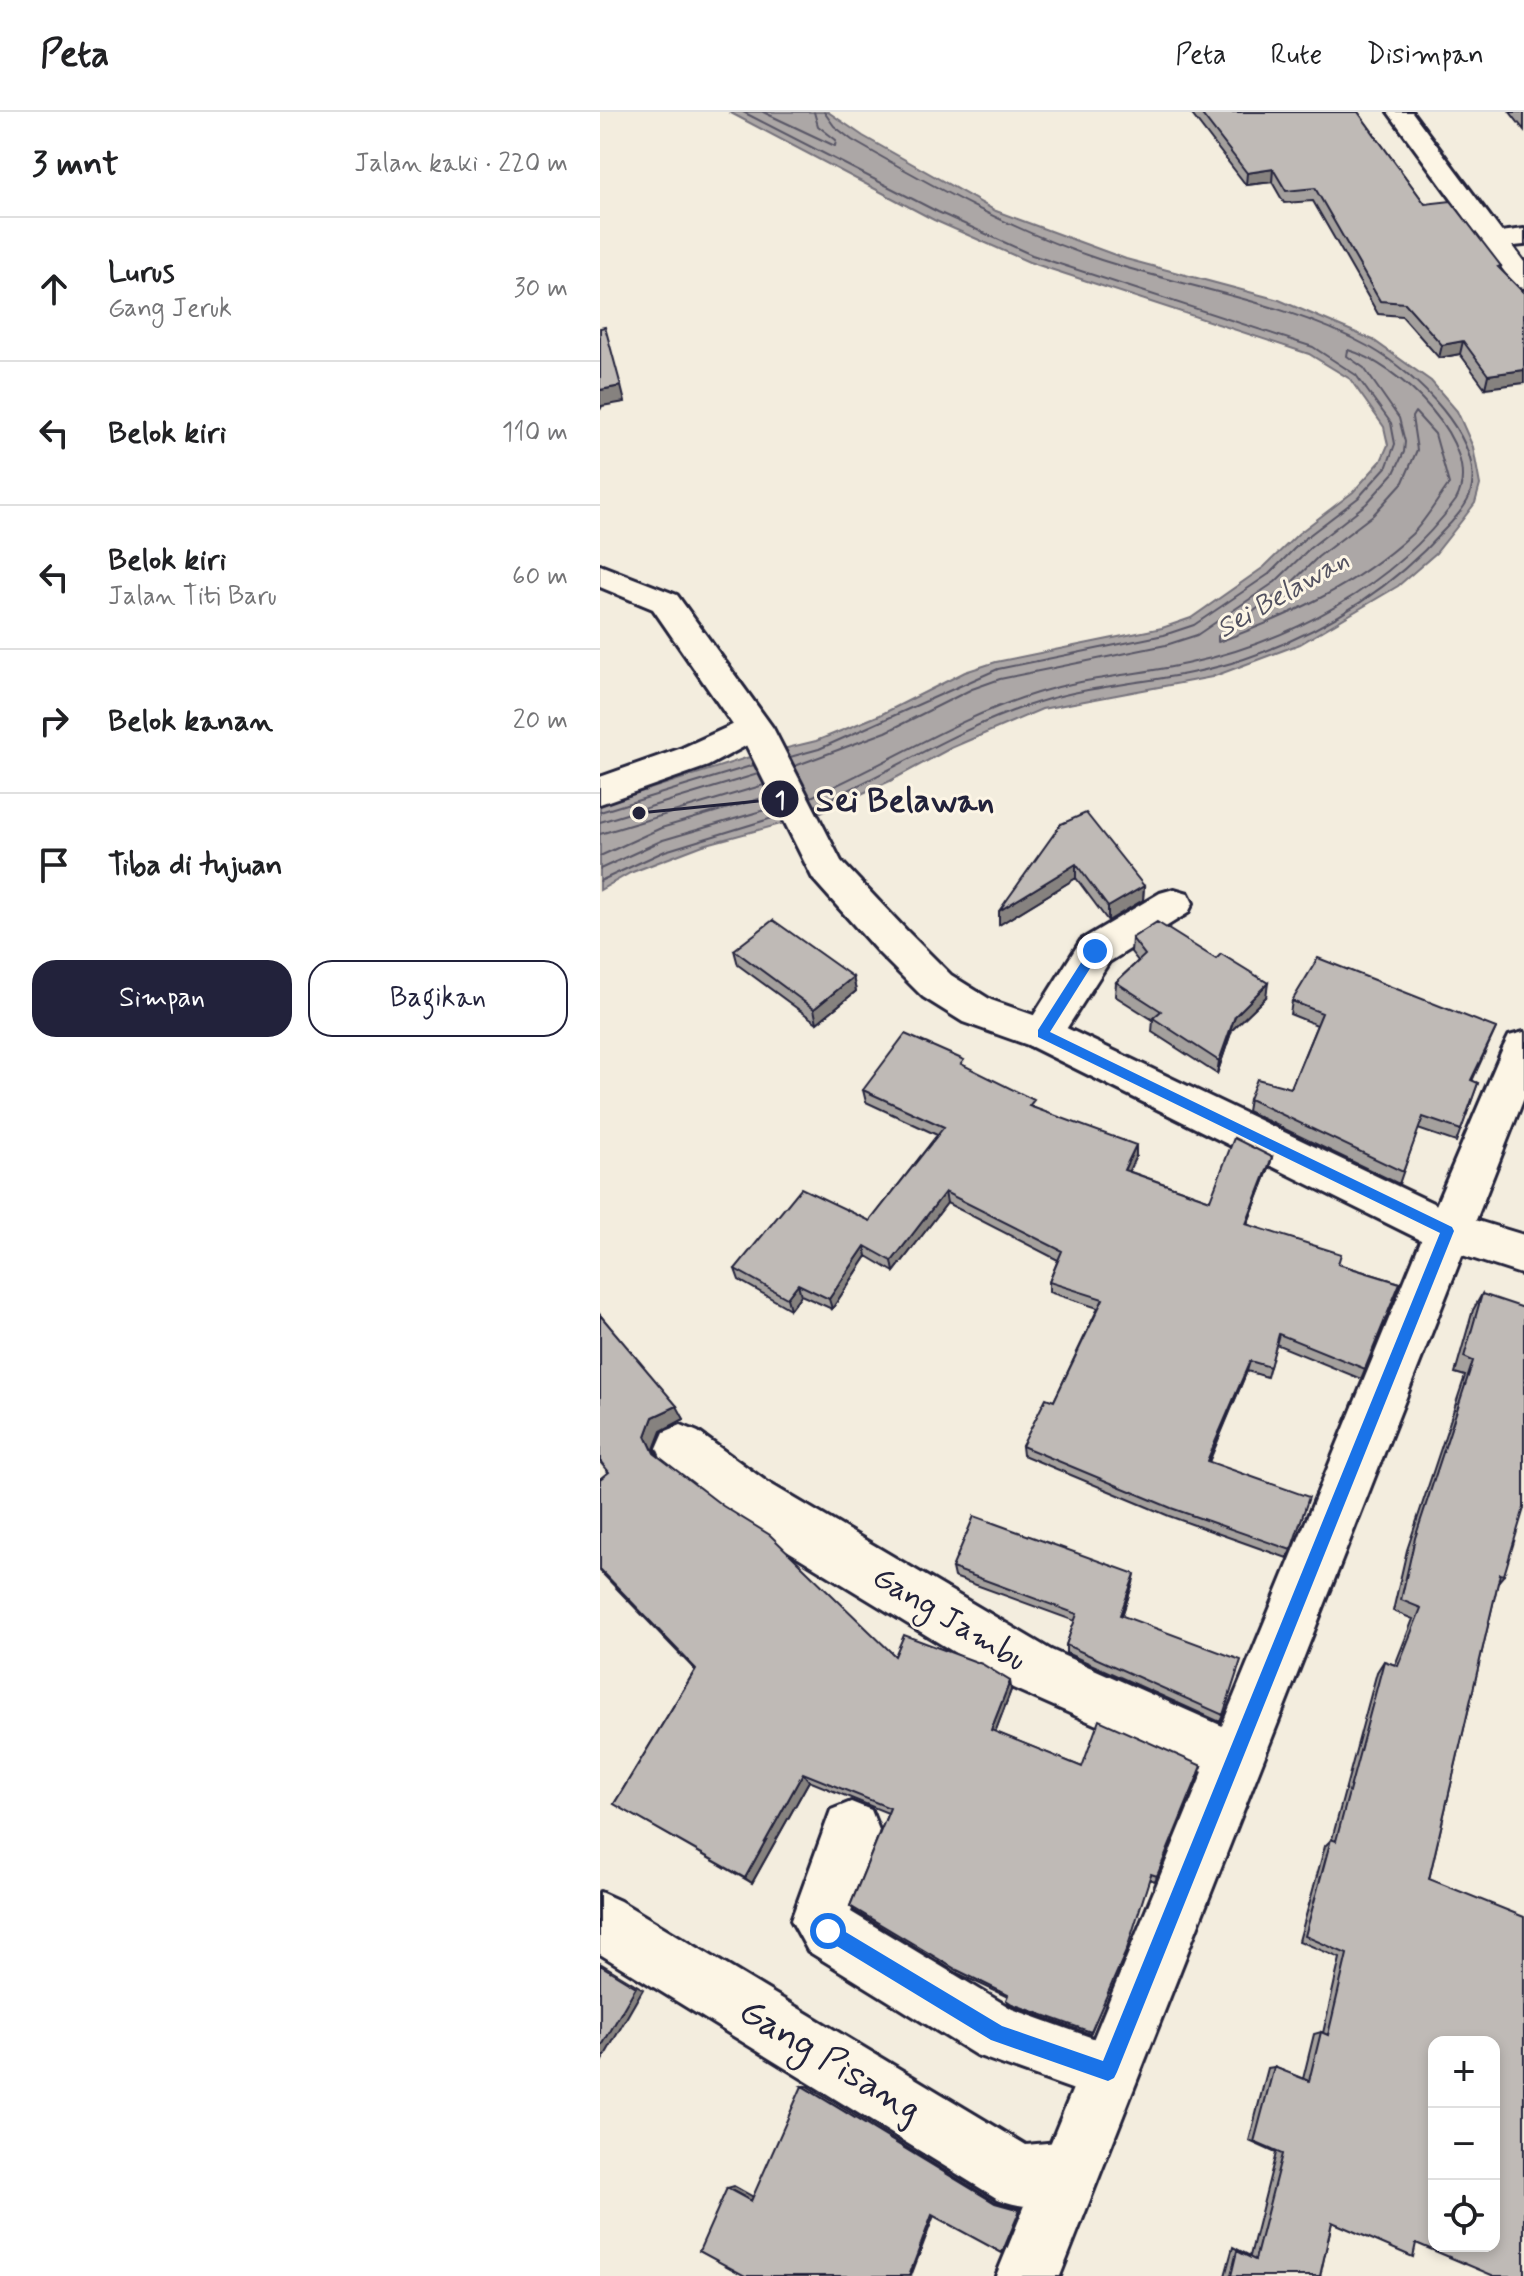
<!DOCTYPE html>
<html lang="id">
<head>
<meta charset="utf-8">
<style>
	body { margin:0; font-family:Mynerve,sans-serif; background:#f2f2f2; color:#202124 }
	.controls { position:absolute; right:24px; bottom:24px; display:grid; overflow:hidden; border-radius:16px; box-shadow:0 4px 12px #0003 }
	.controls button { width:72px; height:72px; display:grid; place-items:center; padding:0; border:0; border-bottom:2px solid #e0e0e0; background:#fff; color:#202124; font:40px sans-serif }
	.stop { position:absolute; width:24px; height:24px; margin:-18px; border:6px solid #1a73e8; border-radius:50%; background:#fff }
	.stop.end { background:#1a73e8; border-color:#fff; box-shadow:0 2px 8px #0008 }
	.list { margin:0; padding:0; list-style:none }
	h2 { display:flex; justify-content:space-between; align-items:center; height:104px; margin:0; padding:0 32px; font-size:34px }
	h2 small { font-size:26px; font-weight:400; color:#757577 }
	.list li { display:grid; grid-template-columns:52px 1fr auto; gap:24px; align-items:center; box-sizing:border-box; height:144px; padding:0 32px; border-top:2px solid #e0e0e0 }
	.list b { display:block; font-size:30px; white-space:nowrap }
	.list p { margin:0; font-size:26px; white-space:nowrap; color:#757577 }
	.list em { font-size:26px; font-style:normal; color:#757577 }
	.actions { display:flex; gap:16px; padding:24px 32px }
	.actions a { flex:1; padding:18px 0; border:2px solid #22223b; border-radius:24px; text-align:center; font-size:28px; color:#22223b }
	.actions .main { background:#22223b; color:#fff }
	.icon { flex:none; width:44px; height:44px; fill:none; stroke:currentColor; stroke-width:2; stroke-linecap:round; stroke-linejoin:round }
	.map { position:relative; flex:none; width:924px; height:2164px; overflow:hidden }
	header { display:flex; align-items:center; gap:48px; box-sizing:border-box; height:112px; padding:0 40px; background:#fff; border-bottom:2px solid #e0e0e0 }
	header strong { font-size:38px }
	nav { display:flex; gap:44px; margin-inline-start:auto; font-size:28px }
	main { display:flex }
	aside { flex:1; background:#fff }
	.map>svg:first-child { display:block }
</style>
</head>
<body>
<header>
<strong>Peta</strong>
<nav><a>Peta</a><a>Rute</a><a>Disimpan</a></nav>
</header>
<main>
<aside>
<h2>3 mnt<small>Jalan kaki · 220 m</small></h2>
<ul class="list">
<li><svg class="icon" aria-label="ahead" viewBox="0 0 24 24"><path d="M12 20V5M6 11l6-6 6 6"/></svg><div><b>Lurus</b><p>Gang Jeruk</p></div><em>30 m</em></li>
<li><svg class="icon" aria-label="left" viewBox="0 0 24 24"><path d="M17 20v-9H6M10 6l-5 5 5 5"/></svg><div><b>Belok kiri</b></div><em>110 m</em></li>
<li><svg class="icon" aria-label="left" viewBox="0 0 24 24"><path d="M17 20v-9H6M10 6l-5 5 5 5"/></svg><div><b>Belok kiri</b><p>Jalan Titi Baru</p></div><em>60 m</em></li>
<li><svg class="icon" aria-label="right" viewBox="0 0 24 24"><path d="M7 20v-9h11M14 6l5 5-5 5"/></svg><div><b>Belok kanan</b></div><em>20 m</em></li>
<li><svg class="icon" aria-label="arrive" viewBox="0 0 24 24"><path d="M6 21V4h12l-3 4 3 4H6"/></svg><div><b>Tiba di tujuan</b></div></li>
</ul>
<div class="actions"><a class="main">Simpan</a><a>Bagikan</a></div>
</aside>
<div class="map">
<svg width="924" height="2164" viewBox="0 0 924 2164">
	<rect width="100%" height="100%" fill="#f3edde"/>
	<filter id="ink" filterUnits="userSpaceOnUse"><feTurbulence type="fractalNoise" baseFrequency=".0125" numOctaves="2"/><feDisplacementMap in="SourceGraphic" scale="16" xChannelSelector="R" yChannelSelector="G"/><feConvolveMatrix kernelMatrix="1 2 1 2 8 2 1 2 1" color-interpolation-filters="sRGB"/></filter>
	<g filter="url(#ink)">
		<path fill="#aca7a6" stroke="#75727b" stroke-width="2" d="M129,0H228L263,24L396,99L526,147L679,188L773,228L831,269L857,299L873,335L880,373L875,391L863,407L836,441L798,474L700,532L612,565L442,597L351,636L290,669L214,703L103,733L30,761L0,778V693L146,646L216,629L280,603L365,560L396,550L562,516L591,506L664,455L698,422L753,380L781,349L788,333L784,315L750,267L709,242L429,150L334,108Z"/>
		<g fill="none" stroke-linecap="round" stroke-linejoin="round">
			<path stroke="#595766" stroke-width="2" d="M143,0L338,100L432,143L713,235L756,263L791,311L795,332L787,354L758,386L703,428L669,462L594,513L564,523L398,557L219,637L190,645
				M163,0L235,34L236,28L218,14L214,0
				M815,300L835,322L849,372C837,388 826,408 812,422C756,474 689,504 618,530V524L684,478L718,445L773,403L803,370L817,338L812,305Z
				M195,654L286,620L372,577L400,567L566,533L597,523L675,470L710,436L766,392L794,361L804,340L805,330L799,306L764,256L747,244L748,238C796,251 886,333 856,388C793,475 689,530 586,552C537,563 486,565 437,581C358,605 287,652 211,685
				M215,694C290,661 360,614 439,590C506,569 577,570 644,547C720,521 789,479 843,419C853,409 865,396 870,383C887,327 813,260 771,236C688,190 591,177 501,148C413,119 332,74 252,28L234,14L224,0
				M0,700L154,653
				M0,710L158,662
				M0,722L164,673
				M0,744L61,716L169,684
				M0,757L63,728L175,695
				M0,769L65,739L179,704"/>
			<defs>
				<path id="minor" d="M924,117V133L894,136L885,134L881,128L885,122Z
					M152,604L164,608L170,616L164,624L108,654L0,692V665L82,636Z
					M574,777L588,781L593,791L588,801L509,850L456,933L442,938L428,933L422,922L481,828L560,781Z
					M81,1313L98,1320L167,1370L451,1538L654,1628L662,1647L654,1666L635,1674L413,1576L131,1404L64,1352L57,1336L64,1320Z
					M251,1690L271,1698L279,1718L251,1800L412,1897L529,1939L538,1960L529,1981L508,1990L376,1943L208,1839L191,1808L231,1698Z
					M0,1780L20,1789L426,2033L468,2029L490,2038L499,2060L490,2082C459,2095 430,2100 398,2087L0,1842Z"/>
				<path id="tertiary" d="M0,453L77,483L173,616L241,749L307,819L351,863L391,888L456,911L858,1103L924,1123V1163L831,1133L428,933L363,910L323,885L279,841L213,767L144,629L53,497L0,475Z"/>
				<path id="primary" d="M788,0H812L924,150V176L915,174Z
					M924,920V986L460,2164H396L825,1119L903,936L909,924Z"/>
			</defs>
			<use href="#minor" stroke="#22223b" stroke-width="6"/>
			<use href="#tertiary" stroke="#22223b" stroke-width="6"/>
			<use href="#primary" stroke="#22223b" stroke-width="6"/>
			<use href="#minor" fill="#fcf5e5" fill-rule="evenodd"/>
			<use href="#tertiary" fill="#fcf5e5" fill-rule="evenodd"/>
			<use href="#primary" fill="#fcf5e5" fill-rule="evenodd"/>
		</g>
		<path fill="#a4a09d" stroke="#22223b" stroke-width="2" d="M590,0H758L825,92L901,154L900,157L924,181L885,276L860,242L839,246L802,204L778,202L713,89L684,91L672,70L646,73Z
			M910,0H924V18Z
			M461,712L544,774L543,788L508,809L476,766L399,813Z
			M532,826L666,885L632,918L617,962L552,920L553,908L515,884L516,870L538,849L531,840Z
			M134,838L253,865L256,879L217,911L138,853Z
			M692,889L896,916L872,969L878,971L856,1030L818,1017L799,1072L647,999L649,987L691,976L717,913L690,902Z
			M365,954L434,996L536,1044L528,1059L610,1088L672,1045L669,1056L647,1113L738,1152L800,1171L761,1267L676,1232L667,1265L647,1259L609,1350L691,1438L687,1446L569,1404L423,1343L422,1334L454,1289L498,1196L449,1180V1170L458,1148L347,1091L294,1160L267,1144L232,1197L201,1183L190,1197L139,1168L135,1157L270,1109L337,1023L266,990L263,978Z
			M882,1182L904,1463L898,1470L829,1767L816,2131L732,2110L720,2164H625L633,2135L650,2144L676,2041L649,2029L668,1956L674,1955L703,1967L714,1922L721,1920L723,1921L740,1846L699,1829L725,1734L732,1727L777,1560L784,1549L795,1553L813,1507L793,1499L807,1438L865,1264L855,1261L873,1198Z
			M0,1203L84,1307L61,1319L54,1337L57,1344L295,1544L410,1569L411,1578L395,1620L482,1655L602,1654L555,1769L549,1767L490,1922L413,1894L408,1891L406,1888L408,1885L359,1862L255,1799L250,1794L288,1701L209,1669L152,1771L14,1692L95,1558L0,1459V1367L8,1360L0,1350Z
			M352,1456L533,1471L522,1504L623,1603L620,1610L466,1541V1533L475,1509L354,1465Z"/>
		<path fill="#86827f" stroke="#22223b" stroke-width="2" d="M673,57L672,70L646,73L647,61Z
			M863,229L860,242L839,246L842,233Z
			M924,258V271L885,276L888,263Z
			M21,274L25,290L2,294L0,298V278Z
			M476,752V766L399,813V799Z
			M544,774L543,788L508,809V795Z
			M253,865L256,879L217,911L214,897Z
			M668,871L666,885L632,918L617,962L619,949L635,904Z
			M536,1033V1044L524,1069V1058Z
			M672,1045L669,1056L643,1123L646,1112Z
			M345,1080L347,1091L294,1160L292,1149Z
			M265,1134L267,1144L232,1197L229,1187Z
			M198,1172L201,1183L190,1197L187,1186Z
			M650,1249L647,1259L605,1358L607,1349Z
			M77,1294L84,1307L61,1319L54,1337L62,1354L54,1341L46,1324L53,1305Z
			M535,1462L533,1471L519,1512L520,1503Z
			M410,1569L411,1578L393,1626L391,1618Z
			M203,1661L209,1669L152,1771L145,1766Z
			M0,1851L43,1877L0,1952Z
			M202,1974H207L396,2090L421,2096L420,2098L395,2091Z
			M134,2074L157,2087L151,2089L127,2076Z
			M335,2101L311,2164H309L332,2103Z"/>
		<path fill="#bfbab6" stroke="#22223b" stroke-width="2" fill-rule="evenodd" d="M600,0H758L825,92L851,89L901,154L898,155L924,181V258L888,263L863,229L842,233L805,191L780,189L715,76L686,79L673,57L647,61Z
			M5,215L21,274L0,278V216Z
			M486,701L544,774L508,795L476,752L399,799L461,712Z
			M173,808L253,865L214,897L134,838Z
			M557,810L616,847L621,842L668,871L635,904L619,949L553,906L561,899L516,870L545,843L532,826Z
			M718,846L896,916L871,968L878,971L861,1018L823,1005L803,1060L649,987L657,967L691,976L722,901L692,889Z
			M305,922L364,948L361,952L434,988L429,994L536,1033L524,1058L610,1088L634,1026L672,1045L646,1112L741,1142L738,1152L800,1171L765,1257L679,1222L670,1255L650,1249L607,1349L709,1385L691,1438L571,1396L422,1334L446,1286L454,1289L503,1187L449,1170L462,1139L345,1080L292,1149L265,1134L229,1187L198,1172L187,1186L135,1157L201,1076L270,1109L344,1015L263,978Z
			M882,1182L924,1196V1396L904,1463L900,1462L829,1767L924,1805V2164H894L816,2131L813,2145L732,2110L720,2164H631L637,2139L655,2148L682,2042L654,2030L674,1955L709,1969L721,1920L728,1923L747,1842L705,1824L731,1727L736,1729L784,1549L798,1554L821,1496L801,1488L815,1426L873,1249L864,1245ZM834,1930H894V2134H834Z
			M0,1203L77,1294L53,1305L46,1324L54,1341L123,1394L170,1423L295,1544L304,1523L382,1552L410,1569L391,1618L482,1655L499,1608L602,1654L557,1764L551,1762L527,1837L491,1920L412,1892L406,1888L408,1883L357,1858L250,1794L290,1696L203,1661L145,1766L14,1692L96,1557L0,1457V1367L9,1360L0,1349Z
			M374,1404L535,1462L520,1503L641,1548L623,1603L466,1533L477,1502L352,1456Z
			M0,1853L36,1875L0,1937Z
			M202,1974L395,2091L420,2098L402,2141L332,2103L309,2164H145L99,2139L127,2076L151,2089Z"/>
	</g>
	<path fill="#1a73e8" d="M495,834L501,839L450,920L852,1115L854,1119L517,1960L514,1966L508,1969L391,1928L222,1825L219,1819L222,1813L228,1810L234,1813L402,1914L503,1949L840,1121L438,925V918L491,835Z"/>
	<g text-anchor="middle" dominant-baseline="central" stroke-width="6" stroke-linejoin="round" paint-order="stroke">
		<g font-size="28" font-style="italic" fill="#525160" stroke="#fcf5e5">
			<text transform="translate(683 483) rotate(-30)">Sei Belawan</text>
		</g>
		<g font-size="32" fill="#22223b" stroke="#fcf5e5">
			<text transform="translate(349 1507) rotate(31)">Gang Jambu</text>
		</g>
		<g font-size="38" fill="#22223b" stroke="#fcf5e5">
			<text transform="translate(230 1949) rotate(31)">Gang Pisang</text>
		</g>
	</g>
	<path fill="none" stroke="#22223b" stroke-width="3" d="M39 701L180 687"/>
	<g fill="#22223b" stroke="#fcf5e5" stroke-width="3">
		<circle cx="39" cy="701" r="8"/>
		<circle cx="180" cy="687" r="20"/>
	</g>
	<g font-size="24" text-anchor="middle" font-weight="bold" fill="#fff">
		<text x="180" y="696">1</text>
	</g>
	<g font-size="34" text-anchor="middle" font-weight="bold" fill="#22223b" stroke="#fcf5e5" stroke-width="6" stroke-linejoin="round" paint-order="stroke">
		<text x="305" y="699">Sei Belawan</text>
	</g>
</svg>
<div class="controls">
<button>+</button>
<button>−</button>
<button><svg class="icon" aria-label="locate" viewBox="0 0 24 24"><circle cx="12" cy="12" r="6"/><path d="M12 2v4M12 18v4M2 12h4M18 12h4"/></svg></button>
</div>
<div class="stop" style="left:228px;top:1819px"></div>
<div class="stop end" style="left:495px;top:839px"></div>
</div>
</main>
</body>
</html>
